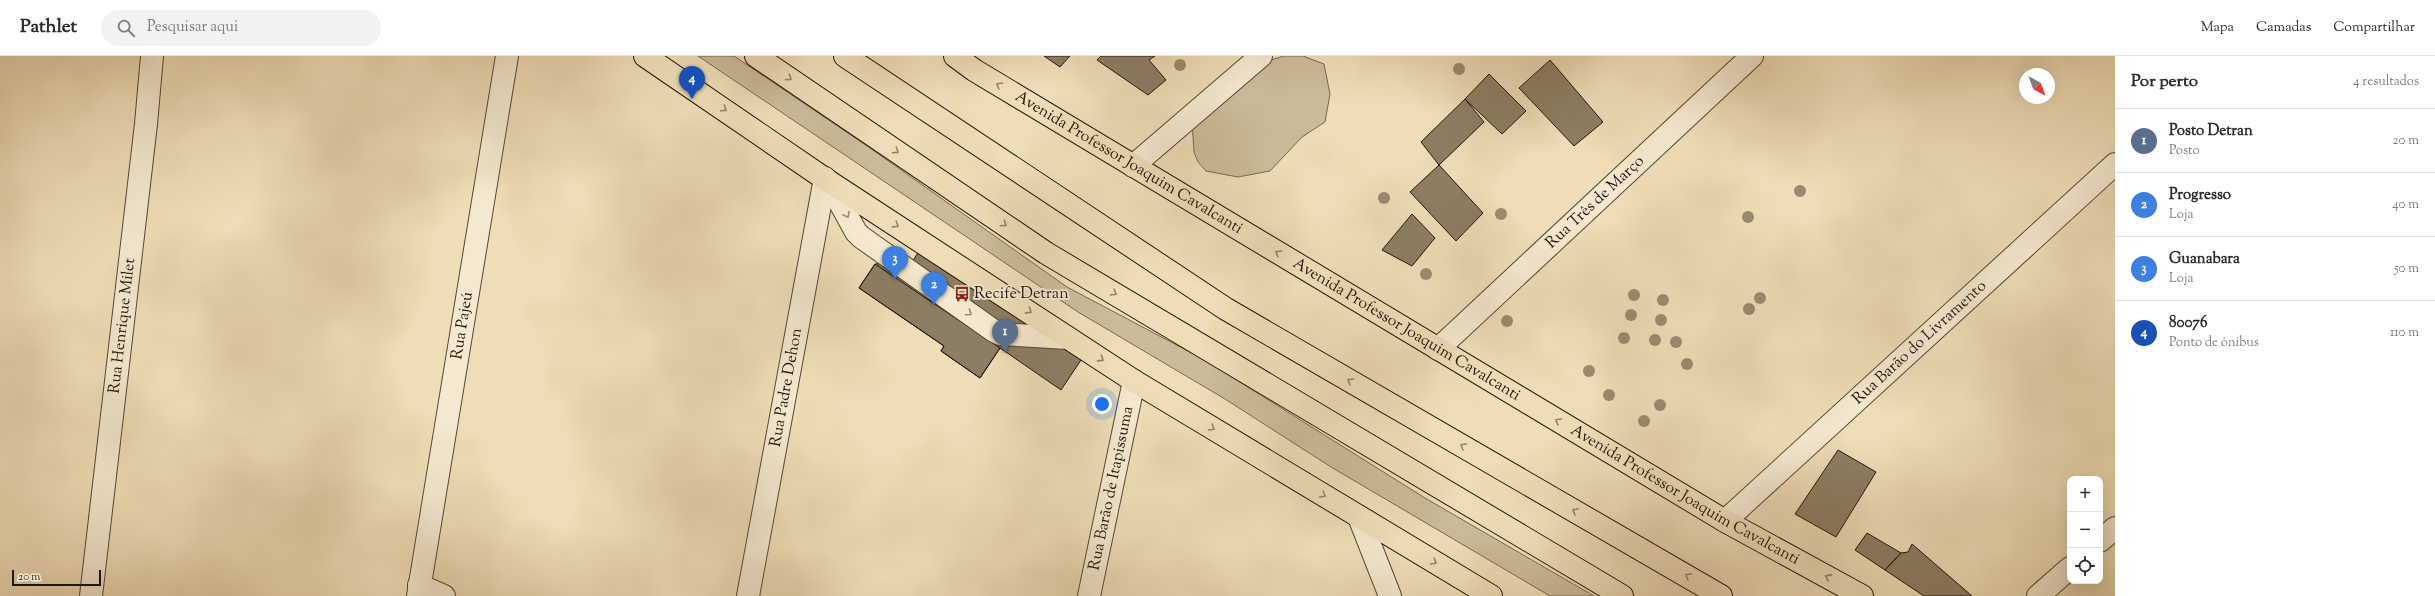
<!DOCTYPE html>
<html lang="pt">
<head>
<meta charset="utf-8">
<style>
	body { margin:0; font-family:"Sorts Mill Goudy",serif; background:#f2f2f3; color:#2b2b33 }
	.controls { position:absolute; right:12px; bottom:12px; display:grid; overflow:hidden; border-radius:8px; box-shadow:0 4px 16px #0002 }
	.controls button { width:36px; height:36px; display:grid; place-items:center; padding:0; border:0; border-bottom:1px solid #e1e1e2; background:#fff; color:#2b2b33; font:20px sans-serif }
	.compass { position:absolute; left:2019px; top:12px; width:36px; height:36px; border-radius:50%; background:#fff; box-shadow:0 4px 16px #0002; rotate:139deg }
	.scale { position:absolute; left:12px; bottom:10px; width:89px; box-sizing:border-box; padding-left:4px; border:2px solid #22170c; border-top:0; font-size:11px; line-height:14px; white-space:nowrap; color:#22170c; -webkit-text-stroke:3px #f4e9d0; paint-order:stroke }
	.you { position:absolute; left:1102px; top:348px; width:14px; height:14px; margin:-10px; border:3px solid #fff; border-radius:50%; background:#1a73e8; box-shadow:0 0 0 6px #1a73e833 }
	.badge { display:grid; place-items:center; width:26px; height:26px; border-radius:50%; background:#8f2418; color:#fff; font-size:13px; font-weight:700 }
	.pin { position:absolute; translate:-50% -33px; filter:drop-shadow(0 1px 2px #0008) }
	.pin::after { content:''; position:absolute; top:21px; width:14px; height:12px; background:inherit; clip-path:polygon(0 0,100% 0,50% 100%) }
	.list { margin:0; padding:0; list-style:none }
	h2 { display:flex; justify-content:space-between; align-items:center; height:52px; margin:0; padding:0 16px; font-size:17px }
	h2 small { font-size:13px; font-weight:400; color:#7c7c81 }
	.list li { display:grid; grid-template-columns:26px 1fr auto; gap:12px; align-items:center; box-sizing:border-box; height:64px; padding:0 16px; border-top:1px solid #e1e1e2 }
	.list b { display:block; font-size:15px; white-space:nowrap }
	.list p { margin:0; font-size:13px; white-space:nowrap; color:#7c7c81 }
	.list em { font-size:13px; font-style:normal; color:#7c7c81 }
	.icon { flex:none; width:22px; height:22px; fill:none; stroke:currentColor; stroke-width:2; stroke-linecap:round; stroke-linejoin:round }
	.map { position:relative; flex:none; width:2115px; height:540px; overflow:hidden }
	header { display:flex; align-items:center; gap:24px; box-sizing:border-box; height:56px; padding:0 20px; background:#fff; border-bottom:1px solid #e1e1e2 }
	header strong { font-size:19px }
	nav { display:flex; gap:22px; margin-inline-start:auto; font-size:14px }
	.search { width:280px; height:36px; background:#f2f2f3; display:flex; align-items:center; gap:10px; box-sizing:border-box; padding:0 14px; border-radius:22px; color:#7c7c81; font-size:15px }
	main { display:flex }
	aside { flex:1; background:#fff }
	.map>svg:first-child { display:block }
</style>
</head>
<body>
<header>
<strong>Pathlet</strong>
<div class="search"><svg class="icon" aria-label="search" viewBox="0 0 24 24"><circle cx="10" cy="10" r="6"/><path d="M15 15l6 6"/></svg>Pesquisar aqui</div>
<nav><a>Mapa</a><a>Camadas</a><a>Compartilhar</a></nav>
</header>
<main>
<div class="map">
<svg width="2115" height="540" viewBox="0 0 2115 540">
	<rect width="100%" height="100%" fill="#eeddb6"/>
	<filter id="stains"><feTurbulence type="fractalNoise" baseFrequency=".005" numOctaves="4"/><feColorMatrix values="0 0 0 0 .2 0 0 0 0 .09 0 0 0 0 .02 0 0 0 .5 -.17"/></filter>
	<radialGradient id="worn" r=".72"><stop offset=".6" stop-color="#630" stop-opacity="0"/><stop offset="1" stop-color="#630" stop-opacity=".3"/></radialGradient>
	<path fill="#cbbb99" stroke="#766952" d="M698,0H734L870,92L1067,231L1203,303L1425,442L1594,540H1550L1331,411L1225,343L1078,256Z
		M1284,0H1303L1324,8L1330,38L1325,66L1302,81L1270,115L1238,121L1206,115L1198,106L1194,96L1192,66L1264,6Z"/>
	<path fill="#8c7e64" stroke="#22170c" d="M1044,0H1070L1060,11Z
		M1101,0H1155L1149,4L1166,24L1148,39L1097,4Z
		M1550,4L1603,66L1574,90L1519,32Z
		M1489,18L1526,55L1502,78L1465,43Z
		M1465,43L1484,66L1439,109L1421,86Z
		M1439,109L1483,157L1456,185L1410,136Z
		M1412,158L1435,182L1412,210L1382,194Z
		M921,192L1083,301L1061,334L1000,292L980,322L941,295L944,290L859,232L875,208L912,206Z
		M875,208L1000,292L980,322L941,295L944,290L859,232Z
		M1838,394L1876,416L1836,481L1795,458Z
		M1867,477L1901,497L1885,514L1855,494Z
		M1912,488L1972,540H1924L1885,514L1901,497L1908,496Z"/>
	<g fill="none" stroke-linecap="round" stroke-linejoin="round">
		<defs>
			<g id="minor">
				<path d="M1133,110L1261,0"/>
				<path d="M828,125L856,176L861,181L994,275L1000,278L1068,282"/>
				<path id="s1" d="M1438,293L1752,0"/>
				<path d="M1359,461L1390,540"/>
				<path id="s2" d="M1725,465L2115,108"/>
				<path d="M2100,485L2115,472"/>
				<path d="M419,529L444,540"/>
				<path id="s3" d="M91,540L146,68L152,0"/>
				<path id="s4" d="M418,540L507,0"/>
				<path id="s5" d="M748,540L825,122"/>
				<path id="s6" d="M1089,540L1134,325"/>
				<path d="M2038,540L2070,512"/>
			</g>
			<g id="major">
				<path d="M645,0L828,125L1134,325L1491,540"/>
				<path id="s7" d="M955,0L974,14L1725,465L1862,540"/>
			</g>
			<path id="highway" d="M756,0L1046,197L1622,540
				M845,0L1226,253L1721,540"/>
		</defs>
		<use href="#minor" stroke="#554836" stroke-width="24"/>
		<use href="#major" stroke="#22170c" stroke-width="24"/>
		<use href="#highway" stroke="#22170c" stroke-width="24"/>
		<use href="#minor" stroke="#f4e9d0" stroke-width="22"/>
		<use href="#major" stroke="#eeddb6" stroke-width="22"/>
		<use href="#highway" stroke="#eeddb6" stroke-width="22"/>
	</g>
	<g fill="#9a8b70">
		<circle cx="1180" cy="9" r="6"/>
		<circle cx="1459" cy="13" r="6"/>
		<circle cx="1800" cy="135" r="6"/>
		<circle cx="1384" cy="142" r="6"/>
		<circle cx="1501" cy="158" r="6"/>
		<circle cx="1748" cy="161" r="6"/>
		<circle cx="1426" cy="218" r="6"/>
		<circle cx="1634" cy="239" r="6"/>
		<circle cx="1760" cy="242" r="6"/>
		<circle cx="1663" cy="244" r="6"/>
		<circle cx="1749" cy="253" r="6"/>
		<circle cx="1631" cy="259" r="6"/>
		<circle cx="1661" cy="264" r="6"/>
		<circle cx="1507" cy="265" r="6"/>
		<circle cx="1624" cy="282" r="6"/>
		<circle cx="1655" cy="284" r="6"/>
		<circle cx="1676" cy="286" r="6"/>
		<circle cx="1687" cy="308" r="6"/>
		<circle cx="1589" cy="315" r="6"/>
		<circle cx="1609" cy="339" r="6"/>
		<circle cx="1660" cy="349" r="6"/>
		<circle cx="1644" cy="365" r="6"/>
	</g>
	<defs><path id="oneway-chevron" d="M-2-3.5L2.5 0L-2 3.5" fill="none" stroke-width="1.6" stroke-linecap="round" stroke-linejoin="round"/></defs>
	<g stroke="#92846a">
		<use href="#oneway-chevron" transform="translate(789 22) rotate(34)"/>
		<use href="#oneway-chevron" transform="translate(999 29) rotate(-149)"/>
		<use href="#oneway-chevron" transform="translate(724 53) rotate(34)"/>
		<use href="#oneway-chevron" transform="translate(896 95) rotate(34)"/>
		<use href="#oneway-chevron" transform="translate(1004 168) rotate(34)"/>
		<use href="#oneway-chevron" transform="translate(896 169) rotate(33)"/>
		<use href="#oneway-chevron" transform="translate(1278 197) rotate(-149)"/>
		<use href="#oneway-chevron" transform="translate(1114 237) rotate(31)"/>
		<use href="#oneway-chevron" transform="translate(1029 255) rotate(33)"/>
		<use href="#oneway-chevron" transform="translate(1101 303) rotate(33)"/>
		<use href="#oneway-chevron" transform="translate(1350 325) rotate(-150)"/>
		<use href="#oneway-chevron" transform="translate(1558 365) rotate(-149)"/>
		<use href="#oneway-chevron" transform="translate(1212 372) rotate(31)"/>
		<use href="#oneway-chevron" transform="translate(1463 390) rotate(-150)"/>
		<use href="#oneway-chevron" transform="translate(1323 439) rotate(31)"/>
		<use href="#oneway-chevron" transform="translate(1575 455) rotate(-150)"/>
		<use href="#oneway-chevron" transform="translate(1434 506) rotate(31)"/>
		<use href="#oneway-chevron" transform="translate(1688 520) rotate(-150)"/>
		<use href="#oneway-chevron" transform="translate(1828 521) rotate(-151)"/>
	</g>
	<g stroke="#968a78">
		<use href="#oneway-chevron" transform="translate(847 159) rotate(62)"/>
		<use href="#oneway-chevron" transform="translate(969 257) rotate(35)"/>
	</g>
	<defs>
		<symbol id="bus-bare" viewBox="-9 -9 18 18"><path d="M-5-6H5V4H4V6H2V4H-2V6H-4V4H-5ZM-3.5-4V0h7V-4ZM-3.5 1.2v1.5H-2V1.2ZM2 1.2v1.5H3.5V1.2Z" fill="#8f2418" stroke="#f4e9d0" stroke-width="2.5" paint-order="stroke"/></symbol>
	</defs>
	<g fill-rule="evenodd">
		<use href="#bus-bare" x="951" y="227" width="22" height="22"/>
	</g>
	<g text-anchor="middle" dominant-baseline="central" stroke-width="3.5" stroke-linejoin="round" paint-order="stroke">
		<g font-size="16" fill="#22170c" stroke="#f4e9d0">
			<text stroke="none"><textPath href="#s7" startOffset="204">Avenida Professor Joaquim Cavalcanti</textPath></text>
			<text stroke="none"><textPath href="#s1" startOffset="215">Rua Três de Março</textPath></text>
			<text stroke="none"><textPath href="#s3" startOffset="272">Rua Henrique Milet</textPath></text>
			<text stroke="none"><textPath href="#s4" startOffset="274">Rua Pajeú</textPath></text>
			<text stroke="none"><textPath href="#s7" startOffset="528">Avenida Professor Joaquim Cavalcanti</textPath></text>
			<text stroke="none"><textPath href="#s2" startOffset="264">Rua Barão do Livramento</textPath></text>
			<text stroke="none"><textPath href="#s5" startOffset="212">Rua Padre Dehon</textPath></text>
			<text stroke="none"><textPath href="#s6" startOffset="110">Rua Barão de Itapissuma</textPath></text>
			<text stroke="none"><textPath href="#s7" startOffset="852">Avenida Professor Joaquim Cavalcanti</textPath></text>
		</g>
		<g font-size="16" fill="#22170c" stroke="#f4e9d0" text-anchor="start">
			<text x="974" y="238">Recife Detran</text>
		</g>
	</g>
	<rect width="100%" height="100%" filter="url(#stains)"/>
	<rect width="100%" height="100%" fill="url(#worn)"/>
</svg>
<div class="controls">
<button>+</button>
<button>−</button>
<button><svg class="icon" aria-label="locate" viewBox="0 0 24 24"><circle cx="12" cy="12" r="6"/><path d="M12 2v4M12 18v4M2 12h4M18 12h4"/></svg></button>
</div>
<svg class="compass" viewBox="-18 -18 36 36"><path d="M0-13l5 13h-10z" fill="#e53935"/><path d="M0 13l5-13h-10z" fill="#7c7c81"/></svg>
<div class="scale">20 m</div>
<div class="you"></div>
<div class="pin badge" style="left:1005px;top:296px;background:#5c6f8a">1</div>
<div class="pin badge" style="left:934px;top:249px;background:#3f7fe0">2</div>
<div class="pin badge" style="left:895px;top:223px;background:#3f7fe0">3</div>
<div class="pin badge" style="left:692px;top:43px;background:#1a4fb4">4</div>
</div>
<aside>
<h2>Por perto<small>4 resultados</small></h2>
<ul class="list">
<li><span class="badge" style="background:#5c6f8a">1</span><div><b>Posto Detran</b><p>Posto</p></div><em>20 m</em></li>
<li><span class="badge" style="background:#3f7fe0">2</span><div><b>Progresso</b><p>Loja</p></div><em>40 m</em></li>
<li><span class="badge" style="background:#3f7fe0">3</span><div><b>Guanabara</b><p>Loja</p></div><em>50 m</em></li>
<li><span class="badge" style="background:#1a4fb4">4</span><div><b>80076</b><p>Ponto de ônibus</p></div><em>110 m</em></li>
</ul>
</aside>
</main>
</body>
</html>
